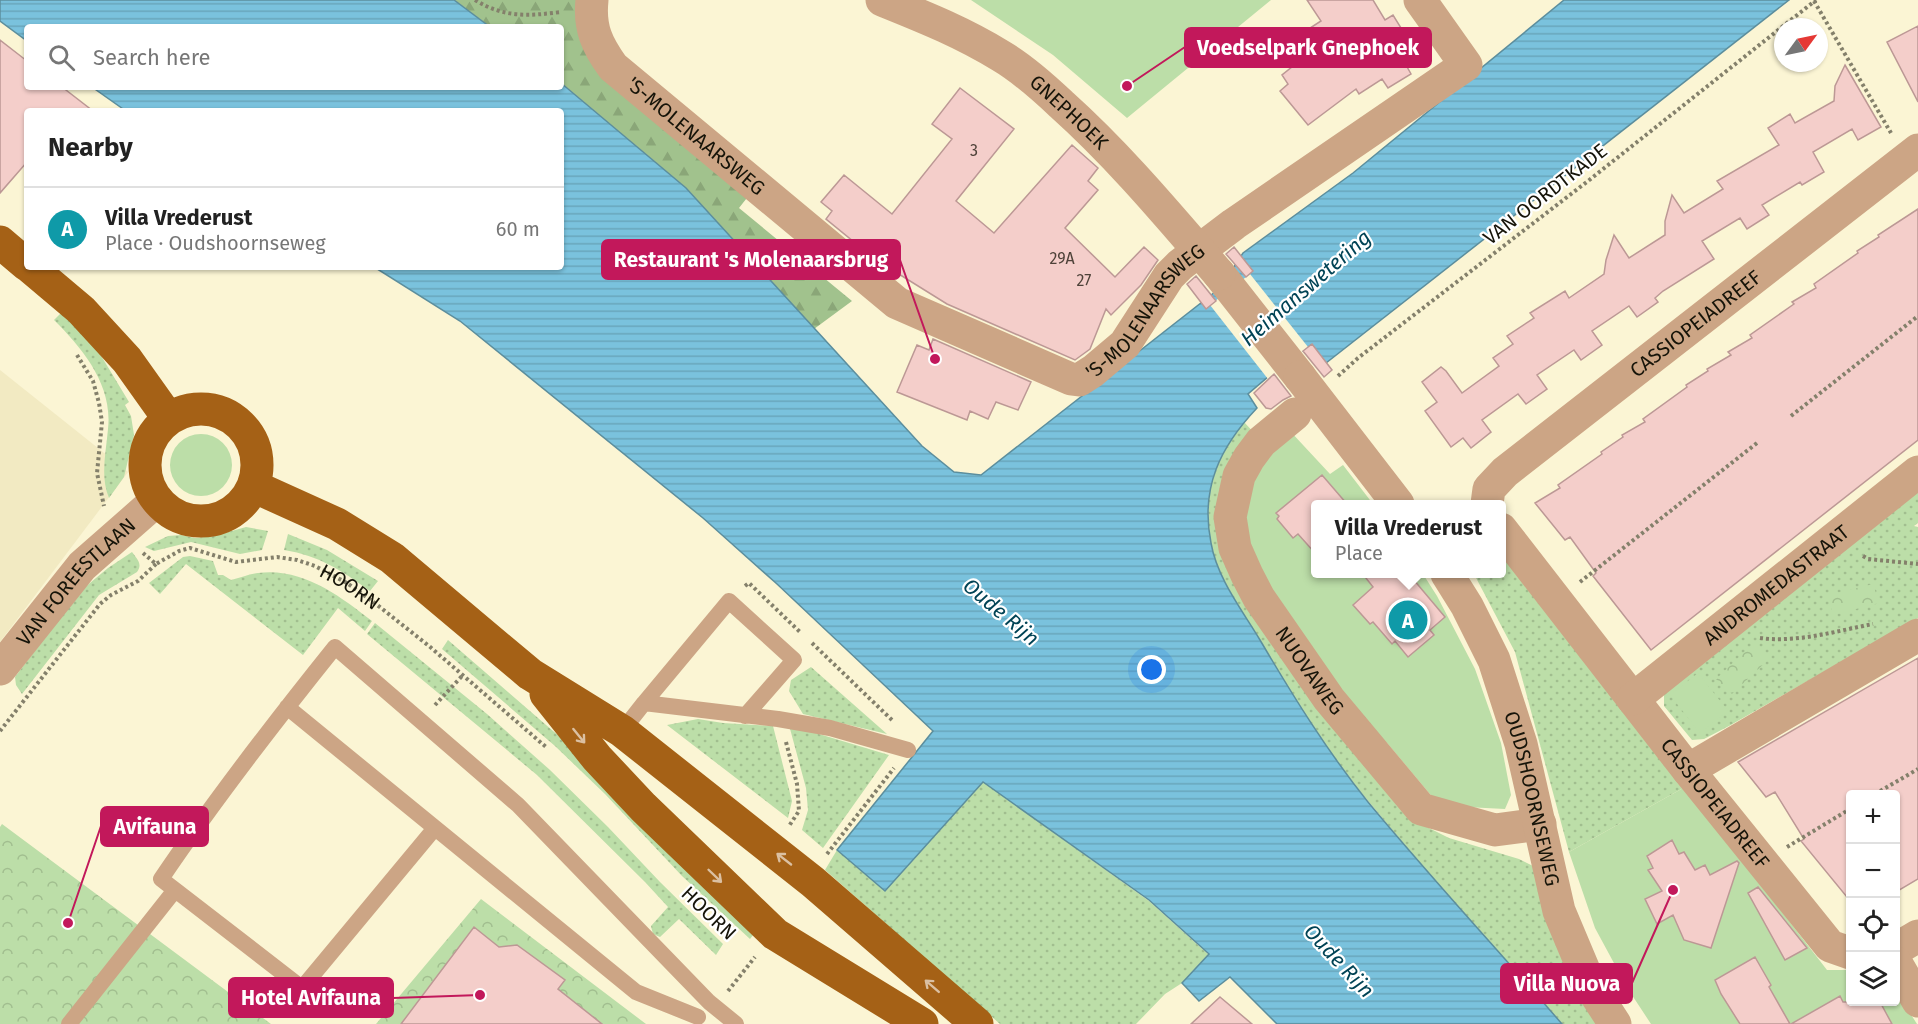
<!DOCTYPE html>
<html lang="en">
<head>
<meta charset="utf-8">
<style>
	body { margin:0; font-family:"Fira Sans",sans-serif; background:#f6f6f6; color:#222 }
	.controls { position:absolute; right:18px; bottom:18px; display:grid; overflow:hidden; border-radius:6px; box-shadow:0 2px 4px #0004 }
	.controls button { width:54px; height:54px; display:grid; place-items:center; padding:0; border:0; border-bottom:2px solid #e0e0e0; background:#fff; color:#222; font:30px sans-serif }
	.compass { position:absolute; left:1774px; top:18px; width:54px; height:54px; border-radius:50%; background:#fff; box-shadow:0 2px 4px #0004; rotate:57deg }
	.you { position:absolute; left:1152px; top:670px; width:21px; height:21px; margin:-15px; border:4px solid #fff; border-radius:50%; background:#1a73e8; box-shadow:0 0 0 9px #1a73e833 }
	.badge { display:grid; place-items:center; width:39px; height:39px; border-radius:50%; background:#006d46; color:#fff; font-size:20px; font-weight:700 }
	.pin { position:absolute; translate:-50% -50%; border:3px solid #fff; box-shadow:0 2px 6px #0006 }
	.popup { position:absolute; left:1311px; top:500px; width:195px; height:78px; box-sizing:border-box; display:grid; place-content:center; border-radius:6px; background:#fff; filter:drop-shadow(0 2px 4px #0005); font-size:20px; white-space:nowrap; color:#767676 }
	.popup b { font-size:22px; color:#222 }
	.popup::after { content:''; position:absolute; left:50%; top:100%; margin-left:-12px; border:12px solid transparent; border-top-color:#fff }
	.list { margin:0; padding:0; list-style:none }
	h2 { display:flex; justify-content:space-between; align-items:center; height:78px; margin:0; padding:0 24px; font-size:26px }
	h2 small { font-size:20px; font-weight:400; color:#767676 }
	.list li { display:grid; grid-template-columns:39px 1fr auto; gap:18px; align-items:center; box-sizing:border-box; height:84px; padding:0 24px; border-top:2px solid #e0e0e0 }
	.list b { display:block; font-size:22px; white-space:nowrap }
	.list p { margin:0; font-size:20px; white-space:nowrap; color:#767676 }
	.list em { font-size:20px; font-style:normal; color:#767676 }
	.icon { flex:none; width:33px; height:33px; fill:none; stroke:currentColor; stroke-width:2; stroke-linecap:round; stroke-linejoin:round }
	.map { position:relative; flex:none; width:1918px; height:1024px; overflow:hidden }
	.search { position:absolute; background:#fff; box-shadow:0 2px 4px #0004; left:24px; top:24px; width:540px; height:66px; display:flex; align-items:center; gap:15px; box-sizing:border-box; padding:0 21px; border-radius:6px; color:#767676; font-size:22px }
	.panel { position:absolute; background:#fff; box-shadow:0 2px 4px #0004; left:24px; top:108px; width:540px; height:162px; border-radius:6px }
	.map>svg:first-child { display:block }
</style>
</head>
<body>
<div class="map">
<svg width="1918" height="1024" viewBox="0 0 1918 1024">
	<defs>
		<pattern id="grass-dots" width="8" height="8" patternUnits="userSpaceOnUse" patternTransform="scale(1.5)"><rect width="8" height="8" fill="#bcdea8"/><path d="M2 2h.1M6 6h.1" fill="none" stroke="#a1be8f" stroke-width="1.8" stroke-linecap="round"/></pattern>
		<pattern id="forest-firs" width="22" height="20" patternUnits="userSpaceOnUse" patternTransform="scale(1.5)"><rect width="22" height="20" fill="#a1c28d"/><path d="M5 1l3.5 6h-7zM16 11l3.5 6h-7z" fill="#8aa678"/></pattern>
		<pattern id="park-crowns" width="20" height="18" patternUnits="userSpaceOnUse" patternTransform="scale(1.5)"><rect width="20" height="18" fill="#bcdea8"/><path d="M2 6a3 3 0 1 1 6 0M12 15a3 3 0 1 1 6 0" fill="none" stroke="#a1be8f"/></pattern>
		<pattern id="water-rules" width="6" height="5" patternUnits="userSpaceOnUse" patternTransform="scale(1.5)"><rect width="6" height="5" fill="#7ac2dd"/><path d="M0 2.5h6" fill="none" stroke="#69a6bc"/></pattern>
	</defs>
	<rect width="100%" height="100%" fill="#fbf5d4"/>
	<path fill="#f2eac2" d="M0,370L128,472L0,642Z"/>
	<path fill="url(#grass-dots)" d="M62,312L97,349L129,402L125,405L131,416L134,435L124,477L109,498C100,477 106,452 108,429C113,385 83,349 54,320Z
		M1244,422L1256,435L1421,824L1449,838L1519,859L1537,868L1602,1024H1562C1498,950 1431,878 1369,802C1327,752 1293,696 1260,640C1242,610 1218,578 1211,544C1202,502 1214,452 1244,422Z
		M1918,485V523L1914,526L1918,527V618L1729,726L1704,739L1692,740L1664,706V692Z
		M246,527L268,531L262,550L240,554L191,542L154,551L145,547L168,536L181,535L195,538L214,536Z
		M288,534L327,550L378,581L370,591C341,570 320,556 284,550Z
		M1501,549L1685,787L1569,852L1515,652L1474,574H1501Z
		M132,552C137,559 143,564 137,572L99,595L22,694L16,685L15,677L78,593L108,568Z
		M190,556L213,561L218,575H223L231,580C240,578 249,574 258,573C302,567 340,596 372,621L365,631L338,608L303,655L186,564L160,594L149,583L183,557Z
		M375,623L487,714L550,770L608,827L660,882L723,944L716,955L679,919L660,937L653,934L651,926L668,907L645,882L537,775L367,634Z
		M448,640L583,757L757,930L750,939L682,876L605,794L555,746L442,649Z
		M811,667L887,734L803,714L789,691L791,680Z
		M698,719L723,723L773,726L792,801L788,818L667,725Z
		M789,725L889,755L823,848L802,830L808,810L806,788Z
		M982,781L1149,901L1209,955L1182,983L1165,994L1136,1024H1000L825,870L837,850L885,891Z"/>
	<path fill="url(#forest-firs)" d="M454,0H578L577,23L750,194L739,208L852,301L814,329L686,188L561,83V27H490Z"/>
	<path fill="url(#park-crowns)" d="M1873,584L1879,603L1833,615L1829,595Z
		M1755,642L1770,658L1732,694L1716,679Z
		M2,824L271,1024H0V827Z
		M481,899L646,1024H376Z"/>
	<path fill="#bcdea8" d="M971,0H1271L1127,118L1053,55Z
		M1290,431L1330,474L1343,465L1373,504H1315V574H1423L1437,596L1475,669L1501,743L1511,795L1505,809L1466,807L1434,799L1279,614L1239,517L1258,457Z
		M170 465a31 31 0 1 1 62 0a31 31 0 1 1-62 0Z
		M1698,673L1728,711L1700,733L1670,695Z
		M1685,787L1827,970H1850V1002H1896V991L1917,1024H1651L1628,989L1595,928L1569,852Z"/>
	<path fill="url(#water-rules)" stroke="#5c8e9d" stroke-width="1.5" d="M0,0H454L490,27H27V41L0,21Z
		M1564,0H1789L1326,363L1311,345L1283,364L1248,394L1257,408C1220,447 1200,488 1211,543C1217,578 1242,610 1260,640C1293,696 1327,751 1368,802C1431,878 1498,950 1562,1024H1277L1230,977L1199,1001L1182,983L1209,954L1149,900L983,782L885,891L837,850L933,731L777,584L703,518L460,321L374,267H561V111H126L92,87H561V83L686,188L922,446L954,472L981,475L1220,288L1243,253L1353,173Z"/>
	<path fill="#fbf5d4" d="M1250,274L1308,347L1268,379L1210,305Z"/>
	<path fill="#f4ceca" stroke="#bc9895" stroke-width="1.5" d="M1307,0H1373L1385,20L1393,15L1419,57L1406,65L1411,74L1388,88L1382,79L1359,94L1356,89L1308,125L1280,91L1288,84L1282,75L1318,46L1307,30L1321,21Z
		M1918,26V102L1887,42Z
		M0,40L27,61V87H62L93,111H27V162L0,193Z
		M1845,65L1881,127L1858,140L1852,129L1813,152L1824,172L1802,185L1800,182L1762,205L1769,215L1747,229L1740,218L1702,241L1714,259L1663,291L1655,298L1658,302L1637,317L1629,306L1592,331L1602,345L1581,360L1574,350L1537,375L1547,389L1526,404L1518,394L1482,420L1491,432L1471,448L1463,438L1451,447L1425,411L1437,402L1422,382L1441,367L1446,371L1462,393L1499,366L1493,358L1513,344L1507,336L1534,318L1530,313L1565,291L1569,298L1604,274L1606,260L1614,235L1629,258L1665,235V221L1672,195L1684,213L1723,189L1717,181L1779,145L1768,128L1790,114L1795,123L1834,101L1835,86Z
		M960,88L1014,129L956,201L994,233L1072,145L1098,168L1088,181L1098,190L1065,228L1115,277L1144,247L1158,260L1141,285L1111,315L1106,309L1090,349L1075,360L947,304L894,271L892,273L826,219L832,211L821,202L844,175L892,214L952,139L932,124Z
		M1918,209V440L1651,650L1593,576L1596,573L1570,537L1565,540L1535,503L1560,488L1558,485L1602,454L1601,452L1623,437L1622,435L1645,422L1643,419L1687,387L1686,385L1708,371L1707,369L1731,355L1728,352L1752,338L1750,335L1794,304L1792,302L1816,288L1814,284L1858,253L1857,251L1879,237L1878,235Z
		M1234,247L1253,271L1246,277L1226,254Z
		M1196,276L1216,301L1206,309L1187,284Z
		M933,339L1031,382L1018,410L996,402L988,419L970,411L967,420L897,392L917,345L929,350Z
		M1312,344L1332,370L1324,377L1303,351Z
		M1274,374L1291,396L1283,400L1271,409L1266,408L1254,393Z
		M1322,475L1347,504H1315V553L1298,534L1293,538L1277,519L1279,516L1276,513Z
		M1362,573H1408L1445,617L1430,630L1434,635L1408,657L1395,641L1392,644L1373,622L1370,624L1353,605L1373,587Z
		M1918,658V879L1896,892V795H1851V902L1801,841L1804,839L1775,792L1766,797L1738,762Z
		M1672,840L1679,854L1684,852L1695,870L1705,865L1710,875L1737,861L1739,863L1711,948L1684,940L1673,915L1657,924L1645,899L1662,891L1648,870L1653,868L1647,856Z
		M1758,887L1807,948L1785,960L1748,893Z
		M474,927L499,947L517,945L565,980L558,989L602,1024H401Z
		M1755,957L1771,985L1769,987L1790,1024H1740L1721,994L1715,980Z
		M1840,996L1843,1002H1880L1892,1024H1791Z
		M1220,997L1252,1024H1191Z"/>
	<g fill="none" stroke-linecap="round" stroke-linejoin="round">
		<g stroke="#84806b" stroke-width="4" stroke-dasharray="3 3" stroke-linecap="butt">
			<path d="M475,0C504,18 529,16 561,12"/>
			<path d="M1814,1L1891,133"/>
			<path d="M77,355L93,381L99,403L102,422L97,473L104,506"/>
			<path d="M1338,376L1358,358L1588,181L1816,0"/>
			<path d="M1791,416L1918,316"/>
			<path id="s1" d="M143,553L156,564L179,551L190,548L236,562L277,557L297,560L315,566L347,583L376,604L429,646L546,747"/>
			<path d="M1863,556L1868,559L1918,564"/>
			<path d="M1580,582L1757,443"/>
			<path d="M745,586L749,583L800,632"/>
			<path d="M1760,638C1798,643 1836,631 1873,624"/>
			<path d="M812,643L893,721"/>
			<path d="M435,705L463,675"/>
			<path d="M0,731L100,604L111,595L138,581L156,564"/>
			<path d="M786,742L797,784L799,811L789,826"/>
			<path d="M1875,794L1918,769"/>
			<path d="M1787,847L1850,809"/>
			<path d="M827,854L894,768"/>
			<path d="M728,991L755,957"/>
		</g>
		<path stroke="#cca585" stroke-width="16" d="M644,703L729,601L794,660L745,716
			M287,707L636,992L698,1017
			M622,731L644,703L778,719L830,728L908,750
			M435,828L302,988L161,879C215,799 274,723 335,647L518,805L709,1002L736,1024
			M69,1024L175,890"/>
		<g stroke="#cca585" stroke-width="33">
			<path id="s2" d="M592,0C589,28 597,45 613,67L897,303L1071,379L1079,380L1093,371L1125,344L1169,276L1180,265L1234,224L1466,65L1420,0"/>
			<path id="s3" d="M1295,414L1261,442L1249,458L1239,476L1230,517L1235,548L1247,575L1259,598L1329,699L1421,809L1495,830L1540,824"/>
			<path id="s4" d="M1487,504L1489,489L1505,472L1918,150"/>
			<path id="s5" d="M1501,529L1688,770L1830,946L1850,953"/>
			<path id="s6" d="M0,669L82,566L157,500"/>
			<path id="s7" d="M1633,699L1918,472"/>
			<path d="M1688,770L1918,635"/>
			<path d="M1896,949L1918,936"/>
			<path d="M1896,963L1918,1001"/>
		</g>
		<g stroke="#cca585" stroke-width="33">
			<path d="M1219,274L1300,377"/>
			<path id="s8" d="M1447,574L1467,606L1494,660L1521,744L1559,911L1591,987L1615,1024"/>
		</g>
		<path stroke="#a56116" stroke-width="33" d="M0,242L27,265
			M30,267L81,310L127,360L169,419
			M145 465a56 56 0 1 1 112 0a56 56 0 1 1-112 0Z
			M253,486L337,524L392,558L530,674L622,731L813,882L977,1024
			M546,694L597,758L643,807L775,934L922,1024"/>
		<g stroke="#cca585" stroke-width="33">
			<path id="s9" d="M882,0C924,17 962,32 1001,56C1023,69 1043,87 1061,104C1119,156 1168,215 1219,274"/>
			<path d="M1300,377L1398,504"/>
		</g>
	</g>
	<defs><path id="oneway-shaft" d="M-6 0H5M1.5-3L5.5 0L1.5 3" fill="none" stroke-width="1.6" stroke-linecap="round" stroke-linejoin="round" transform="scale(1.5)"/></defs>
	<g stroke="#dbc0a2">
		<use href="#oneway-shaft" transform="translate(579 736) rotate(51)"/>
		<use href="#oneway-shaft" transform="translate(784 859) rotate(-142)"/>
		<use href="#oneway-shaft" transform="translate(715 876) rotate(44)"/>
		<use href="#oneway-shaft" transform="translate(932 986) rotate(-139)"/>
	</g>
	<g text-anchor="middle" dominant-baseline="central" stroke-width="4.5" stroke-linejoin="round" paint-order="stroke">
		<g font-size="16" fill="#4e4239">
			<text x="974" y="150">3</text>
			<text x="1062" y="258">29A</text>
			<text x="1084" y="280">27</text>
		</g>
		<g font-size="20" fill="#161409" stroke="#fff">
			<text stroke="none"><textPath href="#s9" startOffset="220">GNEPHOEK</textPath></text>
			<text stroke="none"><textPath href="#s2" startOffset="180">'S-MOLENAARSWEG</textPath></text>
			<text transform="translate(1545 194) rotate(-38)">VAN OORDTKADE</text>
			<text stroke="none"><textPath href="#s2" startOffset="736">'S-MOLENAARSWEG</textPath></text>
			<text stroke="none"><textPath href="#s4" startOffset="280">CASSIOPEIADREEF</textPath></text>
			<text stroke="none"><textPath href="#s6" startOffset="116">VAN FOREESTLAAN</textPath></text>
			<text stroke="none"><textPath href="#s7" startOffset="183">ANDROMEDASTRAAT</textPath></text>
			<text stroke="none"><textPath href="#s1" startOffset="224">HOORN</textPath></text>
			<text stroke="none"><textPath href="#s3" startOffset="302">NUOVAWEG</textPath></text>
			<text stroke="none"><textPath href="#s8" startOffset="242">OUDSHOORNSEWEG</textPath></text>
			<text stroke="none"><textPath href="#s5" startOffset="348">CASSIOPEIADREEF</textPath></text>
			<text transform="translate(709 913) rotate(44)">HOORN</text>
		</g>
		<g font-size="21" font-style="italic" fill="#004355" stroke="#fff">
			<text transform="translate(1306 288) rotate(-41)">Heimanswetering</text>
			<text transform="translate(1001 612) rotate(40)">Oude Rijn</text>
			<text transform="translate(1339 961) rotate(47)">Oude Rijn</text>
		</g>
	</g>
	<path fill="none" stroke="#c2185b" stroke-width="2" d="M1127 86L1185 47M935 359L900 260M68 923L101 826M1673 890L1632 983M480 995L393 998"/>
	<g fill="#c2185b" stroke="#fff" stroke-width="2">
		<circle cx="1127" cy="86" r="6"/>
		<circle cx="935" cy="359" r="6"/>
		<circle cx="68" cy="923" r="6"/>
		<circle cx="1673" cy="890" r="6"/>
		<circle cx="480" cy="995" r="6"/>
	</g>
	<g fill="#c2185b" stroke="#c2185b" stroke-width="2">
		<rect x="1185" y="28" width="246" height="39" rx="6"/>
		<rect x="602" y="240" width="298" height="39" rx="6"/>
		<rect x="101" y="807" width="107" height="39" rx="6"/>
		<rect x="1501" y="964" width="131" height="39" rx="6"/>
		<rect x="229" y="978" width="164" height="39" rx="6"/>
	</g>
	<g font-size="21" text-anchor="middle" font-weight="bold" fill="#fff">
		<text x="1308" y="55">Voedselpark Gnephoek</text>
		<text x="751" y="267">Restaurant 's Molenaarsbrug</text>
		<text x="155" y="834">Avifauna</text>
		<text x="1567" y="991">Villa Nuova</text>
		<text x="311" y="1005">Hotel Avifauna</text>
	</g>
</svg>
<div class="controls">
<button>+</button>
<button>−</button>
<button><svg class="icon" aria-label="locate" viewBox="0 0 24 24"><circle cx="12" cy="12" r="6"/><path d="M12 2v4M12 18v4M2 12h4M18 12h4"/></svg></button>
<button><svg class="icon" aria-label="layers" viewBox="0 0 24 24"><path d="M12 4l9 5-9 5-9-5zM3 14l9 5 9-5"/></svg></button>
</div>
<svg class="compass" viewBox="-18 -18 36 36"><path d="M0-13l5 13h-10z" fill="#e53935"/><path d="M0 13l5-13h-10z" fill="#767676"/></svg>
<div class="you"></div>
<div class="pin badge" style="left:1408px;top:620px;background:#0f9aa8">A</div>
<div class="popup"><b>Villa Vrederust</b>Place</div>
<div class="search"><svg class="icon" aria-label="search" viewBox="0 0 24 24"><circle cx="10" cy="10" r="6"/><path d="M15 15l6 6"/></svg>Search here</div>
<section class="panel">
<h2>Nearby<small></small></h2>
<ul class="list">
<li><span class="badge" style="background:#0f9aa8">A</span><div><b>Villa Vrederust</b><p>Place · Oudshoornseweg</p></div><em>60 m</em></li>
</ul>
</section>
</div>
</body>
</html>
